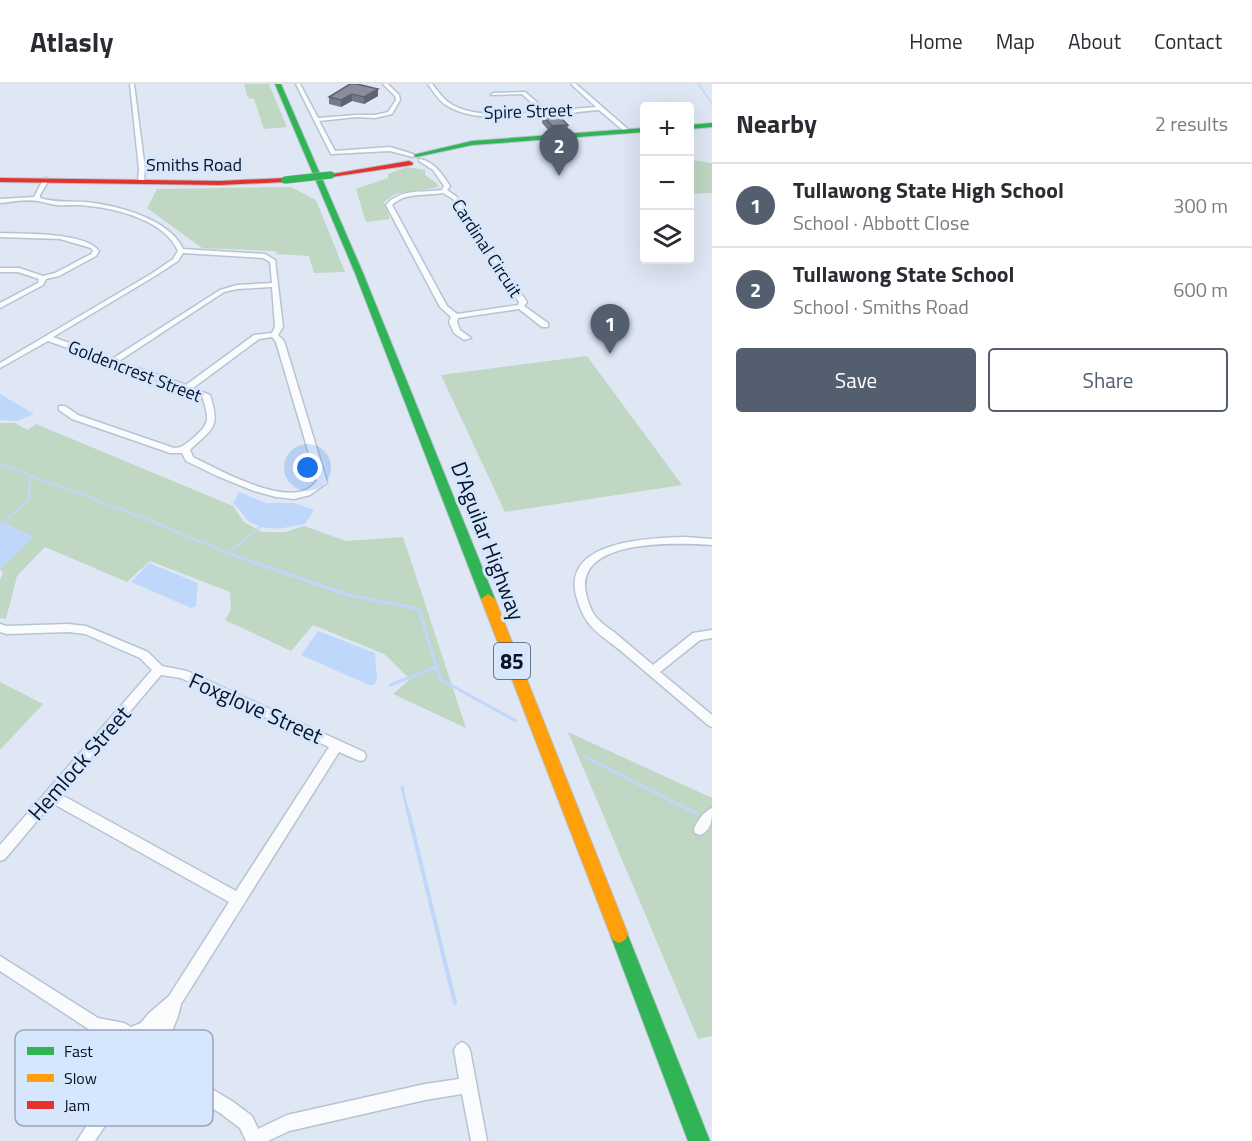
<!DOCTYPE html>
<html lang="en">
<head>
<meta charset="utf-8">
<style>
	body { margin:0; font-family:"Titillium Web",sans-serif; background:#f2f2f3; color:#2b2b33 }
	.controls { position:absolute; right:18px; top:18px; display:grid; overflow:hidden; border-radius:6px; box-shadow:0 6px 24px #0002 }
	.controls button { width:54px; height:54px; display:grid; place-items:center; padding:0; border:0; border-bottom:2px solid #e1e1e2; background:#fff; color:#2b2b33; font:30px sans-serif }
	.you { position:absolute; left:308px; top:384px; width:21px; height:21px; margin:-15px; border:4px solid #fff; border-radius:50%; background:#1a73e8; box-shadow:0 0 0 9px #1a73e833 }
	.badge { display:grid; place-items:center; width:39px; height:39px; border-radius:50%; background:#535e6f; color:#fff; font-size:20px; font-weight:700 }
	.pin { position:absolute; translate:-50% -50px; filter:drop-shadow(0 2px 3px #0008) }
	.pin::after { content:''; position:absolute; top:32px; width:21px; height:18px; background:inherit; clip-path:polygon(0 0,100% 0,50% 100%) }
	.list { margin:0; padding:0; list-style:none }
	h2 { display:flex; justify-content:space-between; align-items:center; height:78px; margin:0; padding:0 24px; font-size:26px }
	h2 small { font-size:20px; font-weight:400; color:#7c7c81 }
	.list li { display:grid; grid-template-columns:39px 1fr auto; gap:18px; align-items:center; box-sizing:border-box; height:84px; padding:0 24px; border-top:2px solid #e1e1e2 }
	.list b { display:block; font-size:22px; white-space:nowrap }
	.list p { margin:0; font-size:20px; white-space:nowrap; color:#7c7c81 }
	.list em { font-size:20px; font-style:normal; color:#7c7c81 }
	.actions { display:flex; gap:12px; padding:18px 24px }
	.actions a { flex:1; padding:14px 0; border:2px solid #535e6f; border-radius:6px; text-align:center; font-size:21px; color:#535e6f }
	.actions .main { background:#535e6f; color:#fff }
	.icon { flex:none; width:33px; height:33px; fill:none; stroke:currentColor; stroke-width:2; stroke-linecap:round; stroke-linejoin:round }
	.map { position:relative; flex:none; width:712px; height:1057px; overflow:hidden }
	header { display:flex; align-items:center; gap:36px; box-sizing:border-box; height:84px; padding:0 30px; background:#fff; border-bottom:2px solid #e1e1e2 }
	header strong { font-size:28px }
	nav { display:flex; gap:33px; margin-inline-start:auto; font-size:21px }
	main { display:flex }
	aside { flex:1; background:#fff }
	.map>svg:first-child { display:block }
</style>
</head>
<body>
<header>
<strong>Atlasly</strong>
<nav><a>Home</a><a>Map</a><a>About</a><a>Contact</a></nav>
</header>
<main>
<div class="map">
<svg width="712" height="1057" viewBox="0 0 712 1057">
	<rect width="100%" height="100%" fill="#dfe7f4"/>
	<path fill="#c0d7c3" d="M244,0H269L287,43L264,45L254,15L248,14Z
		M690,76L712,79V109L690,110Z
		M406,83L425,86V91L435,98L439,103L395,110L384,118L390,135L366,138L356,105L388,94V90Z
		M291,103L316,116L345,188L314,189L309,172L276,170L277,168L273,167L202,164L147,124L157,105Z
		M587,272L682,401L505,428L441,291Z
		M0,339H15L28,346L36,340L233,422L244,438L262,448H285L304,442L346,457L403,453L466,644L393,610L410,595L384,570L313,541L291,567L225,536L231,526L230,508L150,477L127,498L45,463L17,492L6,535L0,534V496L3,489L0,485L33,453L0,437Z
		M0,598L43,620L0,666Z
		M568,648L712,714V952L698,955Z"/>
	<path fill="#bfd7fa" d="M0,310L34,330L17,337L0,336Z
		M239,408L266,419H294L314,426L305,440C286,444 266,449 249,437C242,432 240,424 233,420Z
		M0,437L34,453L0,485Z
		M149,479L198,499L196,522L191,524L131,498Z
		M318,547L375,569L377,595L374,601H369L301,571Z"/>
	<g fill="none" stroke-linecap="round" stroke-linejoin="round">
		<path stroke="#bfd7fa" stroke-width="1.5" d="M698,0L712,19"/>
		<path stroke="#bfd7fa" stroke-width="2" d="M0,380L144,434L237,473
			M3,439L29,415L30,392
			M229,468L260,443"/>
		<path stroke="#bfd7fa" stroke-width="3" d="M233,471L348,511L419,525L440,595L516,637
			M390,601L436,583
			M585,673L695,729
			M402,703L408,729"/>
		<path stroke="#bfd7fa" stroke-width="4" d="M408,727L455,919
			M692,727L696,729"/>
		<defs>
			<path id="street" d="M130,0H134L145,85L144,97L141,99L138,97L139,85Z
				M296,0H300L318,34L356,31H375L388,28L396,16L395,12L383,0H388L399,11L400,16L392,30L375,34L356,33L319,37L335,67L390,63L416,71L413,73L390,67L331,70Z
				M428,0H432C437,6 442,13 448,18C471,35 515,30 542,28L522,10L491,11L493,9L525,8L547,27L596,23L571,0H576L630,47L625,48L599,26C559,29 480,44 446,21C438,16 433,7 428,0Z
				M419,75C434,77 442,90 450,102L447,106L457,113L527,218L524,222L548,239V243H542L519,225L458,234L457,238L460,246L471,254L464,256L454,249L449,238L451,233L440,223L386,121C401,104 422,109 442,106L444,102L433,86L419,77ZM443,109L453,115L519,218L518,221L457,230L447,222L392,121C405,108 426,112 443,109Z
				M46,94L49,96L40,111V114C55,119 71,117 86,118C117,121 170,135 183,165L265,170L275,176L283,243L278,251L284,257L327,398L325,400L310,411L294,415L276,413L254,407L217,392L186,377L182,369H170L72,335L59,326V322H65L78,331L174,364C182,364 184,361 191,356C210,339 210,337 202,312L48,257L0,284V279L151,190L173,175L178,167C165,137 119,125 89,122C78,120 67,122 56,121C50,120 44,118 38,117C26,115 12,118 0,119V115L34,113L43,96ZM183,169L263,174L270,178L272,199L237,201L220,206L112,275L53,253L155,192L178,177ZM272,203L275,243L272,249L254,251L186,301L119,277L224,208L237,205ZM272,253L276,258L317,397C314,400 310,404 306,406C277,418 219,386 193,373L190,366C212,344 221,345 210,311L193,304L259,255Z
				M0,149C23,150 85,148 99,167L96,172L59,192L46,195L43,201L0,224V219L38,199L39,195L18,188H0V184H19L43,192L55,189L91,170L93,167L91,164L60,155L0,153Z
				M685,453L712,455V461C680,459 583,454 585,503C586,512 590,526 596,533C601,539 608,544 614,548C627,559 640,570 653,581L693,549L712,546V554L700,556L660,588L712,631V643L708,641C679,616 650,592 621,567C610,558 594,548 587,537C582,530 578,519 576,511C563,456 651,454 685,453Z
				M0,540L7,542L68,540L86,542L148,568L162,582L187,587L364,668L366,672L364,676L360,677L339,668L181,920L178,932L168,957L170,968L187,982L193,994L232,1017L252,1032L258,1045L287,1031L425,1000L459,995L454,966L457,961L462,958L467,961L470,966L487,1057H471L462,1010L425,1016L289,1047L268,1057H246L240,1044L220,1029L185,1008H176L148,1000L139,1004L132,1016L110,1034L95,1057H77L97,1025L110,987L109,971L97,959L90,946L0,887V872L98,934L124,939L131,943L141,939L148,930L169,912L229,818L52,719L5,775L0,777V761L152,586L140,574L85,550L68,548L7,550L0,548ZM161,591L181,594L329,663L236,807L60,710ZM144,954C161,962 154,977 142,987L130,988L125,983L126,967L136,956ZM165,984L173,991L162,989Z
				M712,724C712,736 712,746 700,751L695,749L694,745C697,737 704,727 712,724Z"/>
			<path id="fast" d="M275,0H281L363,189L495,515L493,518L488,520L481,515L355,189Z
				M712,39V43L690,45V41Z
				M644,44V48L472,61L416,73L413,71L472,57Z
				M619,841L625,844L710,1057H688L610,850L613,844Z"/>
			<path id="slow" d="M488,510L495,515L628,850L625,856L619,859L613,856L610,850L481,515Z"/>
			<path id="jam" d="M409,77L413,79L412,81L331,93L327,91Z
				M0,94L220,97L285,94L289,96L285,98L220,101L0,98Z"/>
		</defs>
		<use href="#street" stroke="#b8c3d2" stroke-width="3"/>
		<use href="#fast" stroke="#b8c3d2" stroke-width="2"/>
		<use href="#slow" stroke="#b8c3d2" stroke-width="2"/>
		<use href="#jam" stroke="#b8c3d2" stroke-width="2"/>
		<use href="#street" fill="#fafbfd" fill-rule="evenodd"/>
		<use href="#fast" fill="#30b455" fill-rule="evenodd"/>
		<use href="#slow" fill="#ff9f0a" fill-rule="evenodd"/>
		<use href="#jam" fill="#e5322d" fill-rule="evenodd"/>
		<defs>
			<path id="fast-bridge" d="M285,96L331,91"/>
		</defs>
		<use href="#fast-bridge" stroke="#b8c3d2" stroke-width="8" stroke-linecap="butt"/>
		<use href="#fast-bridge" stroke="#30b455" stroke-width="7"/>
	</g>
	<path fill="#767987" d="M378,5V12L364,20L352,17L341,23L329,20V13Z
		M543,32L568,41L567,48L551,49L542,39Z"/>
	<path fill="#60636e" d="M378,5V12L364,20V13Z
		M352,10V17L341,23V16Z"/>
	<path fill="#898d9d" stroke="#60636e" stroke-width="1.5" d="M350,0H357L378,5L364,13L352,10L341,16L329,13Z
		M558,31L568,41L552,42L543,32Z"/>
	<g text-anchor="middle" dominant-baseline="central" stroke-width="6" stroke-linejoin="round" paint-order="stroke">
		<g font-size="18" fill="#071427" stroke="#d6e6fd">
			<text transform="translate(528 27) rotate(-2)">Spire Street</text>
			<text x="194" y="80">Smiths Road</text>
			<text transform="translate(487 164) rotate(57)">Cardinal Circuit</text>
			<text transform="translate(135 287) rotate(21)">Goldencrest Street</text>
		</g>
		<rect fill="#d6e6fd" stroke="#455367" stroke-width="1.5" x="494" y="559" width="36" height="36" rx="4.5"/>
		<g font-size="21" font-weight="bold" fill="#071427">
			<text x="512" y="577">85</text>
		</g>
		<g font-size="22" fill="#071427" stroke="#d6e6fd">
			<text transform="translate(488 457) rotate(69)">D'Aguilar Highway</text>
			<text transform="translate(256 624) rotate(24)">Foxglove Street</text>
			<text transform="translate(79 679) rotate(-49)">Hemlock Street</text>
		</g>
	</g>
	<rect x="15" y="946" width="198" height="96" rx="9" fill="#d6e6fd" stroke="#98a7bd" stroke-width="1.5"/>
	<rect x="27" y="963" width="27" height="8" fill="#30b455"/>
	<rect x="27" y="990" width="27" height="8" fill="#ff9f0a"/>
	<rect x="27" y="1017" width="27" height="8" fill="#e5322d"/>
	<g font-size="16" fill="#071427">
		<text x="64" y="973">Fast</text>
		<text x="64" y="1000">Slow</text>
		<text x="64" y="1027">Jam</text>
	</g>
</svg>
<div class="controls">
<button>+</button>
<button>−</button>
<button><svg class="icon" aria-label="layers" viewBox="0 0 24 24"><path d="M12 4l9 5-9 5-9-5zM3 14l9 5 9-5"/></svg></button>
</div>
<div class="you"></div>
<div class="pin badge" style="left:610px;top:270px">1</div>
<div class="pin badge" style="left:559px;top:92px">2</div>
</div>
<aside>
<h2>Nearby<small>2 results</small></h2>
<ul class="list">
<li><span class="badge">1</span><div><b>Tullawong State High School</b><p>School · Abbott Close</p></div><em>300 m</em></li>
<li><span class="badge">2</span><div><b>Tullawong State School</b><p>School · Smiths Road</p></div><em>600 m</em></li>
</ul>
<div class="actions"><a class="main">Save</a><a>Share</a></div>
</aside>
</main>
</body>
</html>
